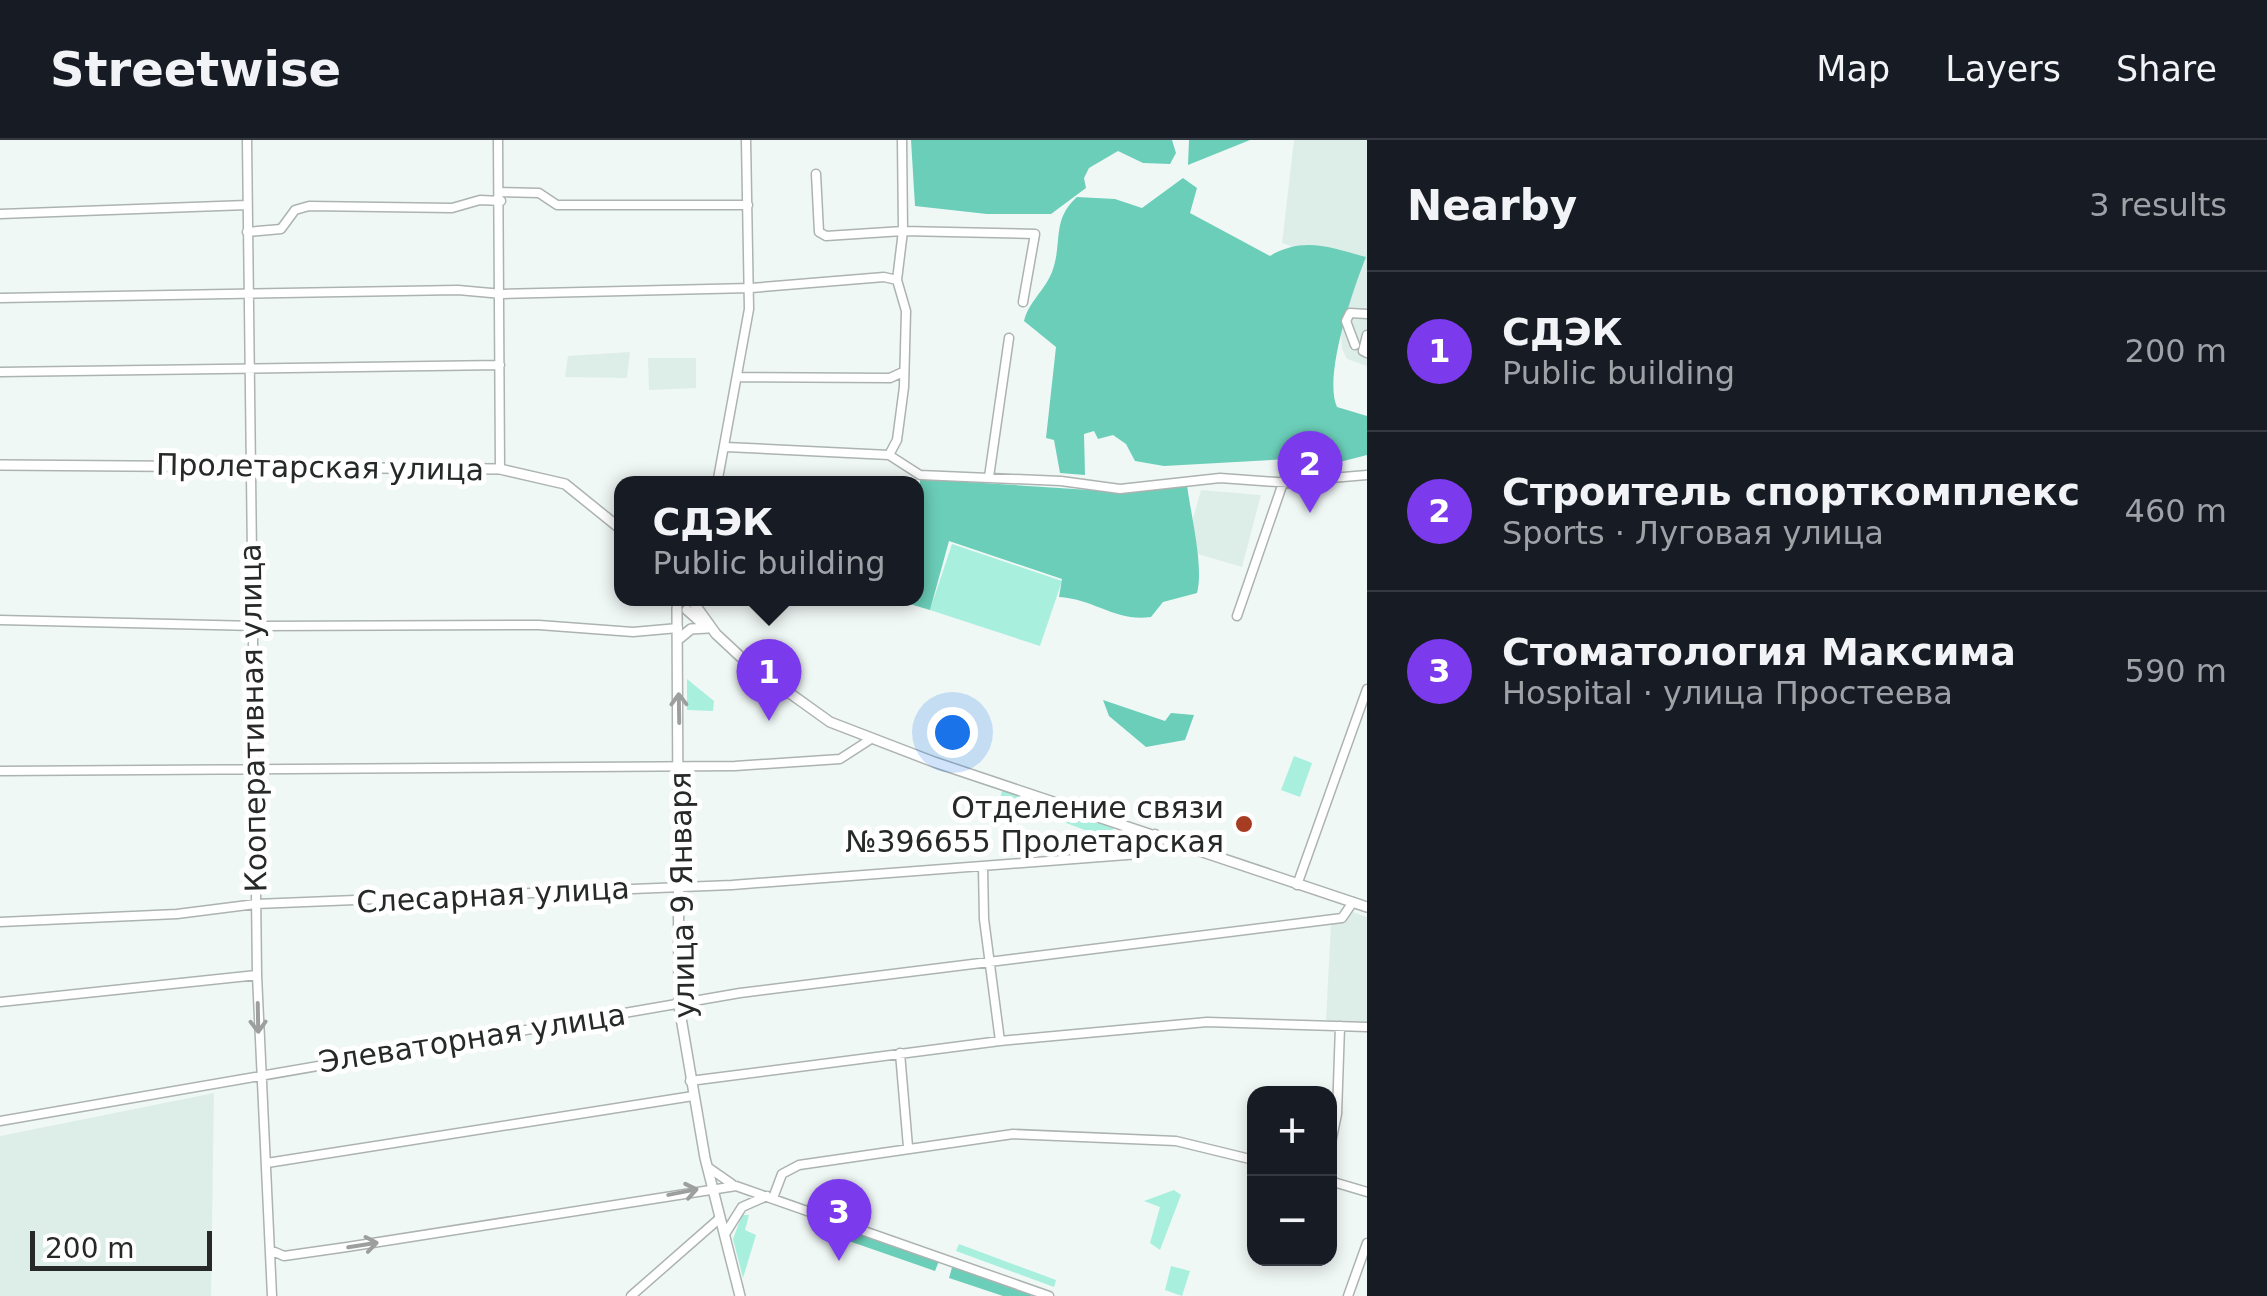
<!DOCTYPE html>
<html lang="en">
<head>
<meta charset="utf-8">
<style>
	body { margin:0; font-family:"DejaVu Sans",sans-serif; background:#20242c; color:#f1f3f6 }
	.controls { position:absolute; right:30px; bottom:30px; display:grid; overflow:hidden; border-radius:20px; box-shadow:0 5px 15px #0003 }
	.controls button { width:90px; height:90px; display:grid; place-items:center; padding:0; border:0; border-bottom:2px solid #363941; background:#171b24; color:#f1f3f6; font:50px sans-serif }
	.scale { position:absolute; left:30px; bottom:25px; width:182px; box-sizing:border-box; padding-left:10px; border:5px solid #262928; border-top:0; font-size:28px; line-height:35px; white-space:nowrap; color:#262928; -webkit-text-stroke:8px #fff; paint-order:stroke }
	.you { position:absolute; left:952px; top:592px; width:35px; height:35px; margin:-25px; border:8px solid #fff; border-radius:50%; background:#1a73e8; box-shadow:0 0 0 15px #1a73e833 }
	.badge { display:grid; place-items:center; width:65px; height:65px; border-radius:50%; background:#7c3aed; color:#fff; font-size:32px; font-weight:700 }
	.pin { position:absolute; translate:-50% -82px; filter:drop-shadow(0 2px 5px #0008) }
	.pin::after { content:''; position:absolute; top:52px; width:35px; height:30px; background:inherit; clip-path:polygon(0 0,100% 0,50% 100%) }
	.popup { position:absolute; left:614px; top:336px; width:310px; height:130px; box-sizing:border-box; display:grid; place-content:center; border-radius:20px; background:#171b24; filter:drop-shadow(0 2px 8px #0005); font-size:32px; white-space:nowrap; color:#9ea1a6 }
	.popup b { font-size:38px; color:#f1f3f6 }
	.popup::after { content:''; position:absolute; left:50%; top:100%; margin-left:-20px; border:20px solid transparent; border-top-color:#171b24 }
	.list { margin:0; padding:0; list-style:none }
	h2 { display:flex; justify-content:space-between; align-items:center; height:130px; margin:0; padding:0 40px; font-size:42px }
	h2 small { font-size:32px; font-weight:400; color:#9ea1a6 }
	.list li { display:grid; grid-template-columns:65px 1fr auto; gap:30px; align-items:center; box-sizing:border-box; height:160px; padding:0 40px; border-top:2px solid #363941 }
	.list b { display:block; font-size:38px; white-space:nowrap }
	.list p { margin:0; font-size:32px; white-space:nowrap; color:#9ea1a6 }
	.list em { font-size:32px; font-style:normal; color:#9ea1a6 }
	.map { position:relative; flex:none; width:1367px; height:1156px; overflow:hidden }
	header { display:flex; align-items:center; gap:60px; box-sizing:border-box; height:140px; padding:0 50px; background:#171b24; border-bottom:2px solid #363941 }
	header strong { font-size:48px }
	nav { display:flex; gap:55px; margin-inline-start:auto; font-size:35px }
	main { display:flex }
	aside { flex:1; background:#171b24 }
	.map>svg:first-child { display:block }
</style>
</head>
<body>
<header>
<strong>Streetwise</strong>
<nav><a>Map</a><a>Layers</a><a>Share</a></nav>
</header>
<main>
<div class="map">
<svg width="1367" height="1156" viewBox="0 0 1367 1156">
	<rect width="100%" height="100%" fill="#f0f8f6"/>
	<path fill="#ddeee9" d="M1294,0H1367V226L1347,219L1342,209L1334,122L1282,103Z
		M630,212L627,238L565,237L568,216Z
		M648,218H696V248L649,250Z
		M1201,350L1261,355L1242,427L1184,410Z
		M1344,769L1367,777V883L1326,880L1331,782Z
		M214,953L211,1156H0V996Z"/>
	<path fill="#a8efdd" d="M952,404L1062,441L1040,506L930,470Z
		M687,539L714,561L713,571L687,570Z
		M1294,616L1312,623L1300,657L1281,650Z
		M1003,648L1116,682L1112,691L1098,695L1000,658Z
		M1174,1050L1181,1055L1160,1110L1150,1103L1160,1067L1144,1061Z
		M742,1075H749L745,1090L756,1095L743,1138L733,1099Z
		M959,1104L1056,1140L1054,1147L956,1111Z
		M1171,1126L1190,1131L1182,1156L1165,1150Z"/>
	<path fill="#6bceb8" d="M911,0H1172L1176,13L1170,24L1143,23L1118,11L1089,28L1084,38L1086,48L1051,74H987L915,66Z
		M1189,0H1250L1188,25Z
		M1183,38L1197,48L1190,73L1270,116C1304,96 1331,108 1366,117C1353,149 1323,237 1337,267L1367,276V315L1332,324L1288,319L1164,326L1135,321L1126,304L1113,295L1098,299L1094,291L1084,294L1085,335L1060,333L1054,300L1046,298L1056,207L1024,181C1028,163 1045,150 1052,132C1063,103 1051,80 1077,57L1115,59L1142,68Z
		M920,339L1121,352L1187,345C1191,376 1204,427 1197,453L1163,462L1151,477C1116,482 1094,459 1059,457L1062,439L949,401L930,470L893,459L916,458Z
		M1103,560L1165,581L1171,573L1194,575L1185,600L1146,607L1109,576Z
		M827,1080L939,1121L935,1131L823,1092Z
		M953,1124L1033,1151L1031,1156H1003L949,1138Z"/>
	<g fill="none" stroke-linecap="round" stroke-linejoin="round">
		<defs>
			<path id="minor" d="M247,0L257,835L272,1156
				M498,0L500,329
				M816,34L819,92L826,96L903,91L902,0
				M501,52L539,53L557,65H748
				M0,74L247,65
				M247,92L281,89L295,70L309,66L452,68L480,60L501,61
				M0,158L458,150L502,154L751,148L884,137L897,140
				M1367,195L1363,211L1367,213
				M1355,205L1346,181L1350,173L1367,174
				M0,232L500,225
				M739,237L890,238L903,232
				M726,307L889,315
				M889,315L920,335L1061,341L1120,349L1220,338L1318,345L1331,338L1367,335
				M889,315L897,300L904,247L906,171L897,140L903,91L1035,94L1023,162
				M989,337L1009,198
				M717,344L749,169L746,0
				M1237,476L1284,340
				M0,480L258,486L539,485L633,492L678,488
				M0,631L735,626L840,619L871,599
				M983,728L984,779L1000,901
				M1297,745L1367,549
				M0,782L177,774L256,764L732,745L1140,714L1155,694
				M0,862L257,835
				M900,913L908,1007
				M690,941L1000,901L1207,882L1367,887
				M0,981L740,853L1342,778L1353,762
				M1330,1008L1337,974L1340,886
				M267,1023L693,956
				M709,1028L732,1044
				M1330,1041L1367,1052
				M773,1058L782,1034L799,1025L1013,994L1176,1001L1254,1020
				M725,1094L742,1067L767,1056
				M270,1110L284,1116L347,1107L736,1046L1049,1156
				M631,1156L720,1078
				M1348,1156L1367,1103"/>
			<path id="major" d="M0,325L500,329L565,344L622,390
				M693,462L716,494L745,521L830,582L934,622L1367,767
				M677,468L679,866L705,1018L740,1156
				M687,470L706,487
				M680,498L691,489L708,488"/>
		</defs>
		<use href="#minor" stroke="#acb3b1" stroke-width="11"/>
		<use href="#major" stroke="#acb3b1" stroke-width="12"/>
		<use href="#minor" stroke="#fff" stroke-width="8"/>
		<use href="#major" stroke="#fff" stroke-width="9"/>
	</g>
	<defs><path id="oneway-shaft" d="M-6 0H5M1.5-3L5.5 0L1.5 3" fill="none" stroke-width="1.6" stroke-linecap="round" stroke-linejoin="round" transform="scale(2.5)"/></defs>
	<g stroke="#9d9f9e">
		<use href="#oneway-shaft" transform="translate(679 568) rotate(-91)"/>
		<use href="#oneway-shaft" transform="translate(258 878) rotate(89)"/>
		<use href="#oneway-shaft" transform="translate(683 1052) rotate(-11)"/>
		<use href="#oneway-shaft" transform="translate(363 1105) rotate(-9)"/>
	</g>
	<circle fill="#a63d23" stroke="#fff" stroke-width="4" cx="1244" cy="684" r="10"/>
	<g text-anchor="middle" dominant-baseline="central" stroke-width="10" stroke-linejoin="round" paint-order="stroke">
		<g font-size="30" fill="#262928" stroke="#fff">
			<text transform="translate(320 327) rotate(1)">Пролетарская улица</text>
			<text transform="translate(253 578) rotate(-91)">Кооперативная улица</text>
			<text transform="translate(493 755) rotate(-3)">Слесарная улица</text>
			<text transform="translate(682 755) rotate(-91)">улица 9 Января</text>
			<text transform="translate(472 898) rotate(-9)">Элеваторная улица</text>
		</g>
		<g font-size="30" fill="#262928" stroke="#fff" text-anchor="end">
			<text x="1224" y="667">Отделение связи<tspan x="1224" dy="34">№396655 Пролетарская</tspan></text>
		</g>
	</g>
</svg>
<div class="controls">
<button>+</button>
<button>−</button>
</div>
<div class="scale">200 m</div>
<div class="you"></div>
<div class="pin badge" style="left:769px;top:581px">1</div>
<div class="popup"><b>СДЭК</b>Public building</div>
<div class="pin badge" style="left:1310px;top:373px">2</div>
<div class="pin badge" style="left:839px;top:1121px">3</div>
</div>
<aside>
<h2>Nearby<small>3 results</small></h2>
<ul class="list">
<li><span class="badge">1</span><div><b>СДЭК</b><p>Public building</p></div><em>200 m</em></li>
<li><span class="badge">2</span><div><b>Строитель спорткомплекс</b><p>Sports · Луговая улица</p></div><em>460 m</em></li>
<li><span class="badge">3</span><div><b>Стоматология Максима</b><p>Hospital · улица Простеева</p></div><em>590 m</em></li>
</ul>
</aside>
</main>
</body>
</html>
